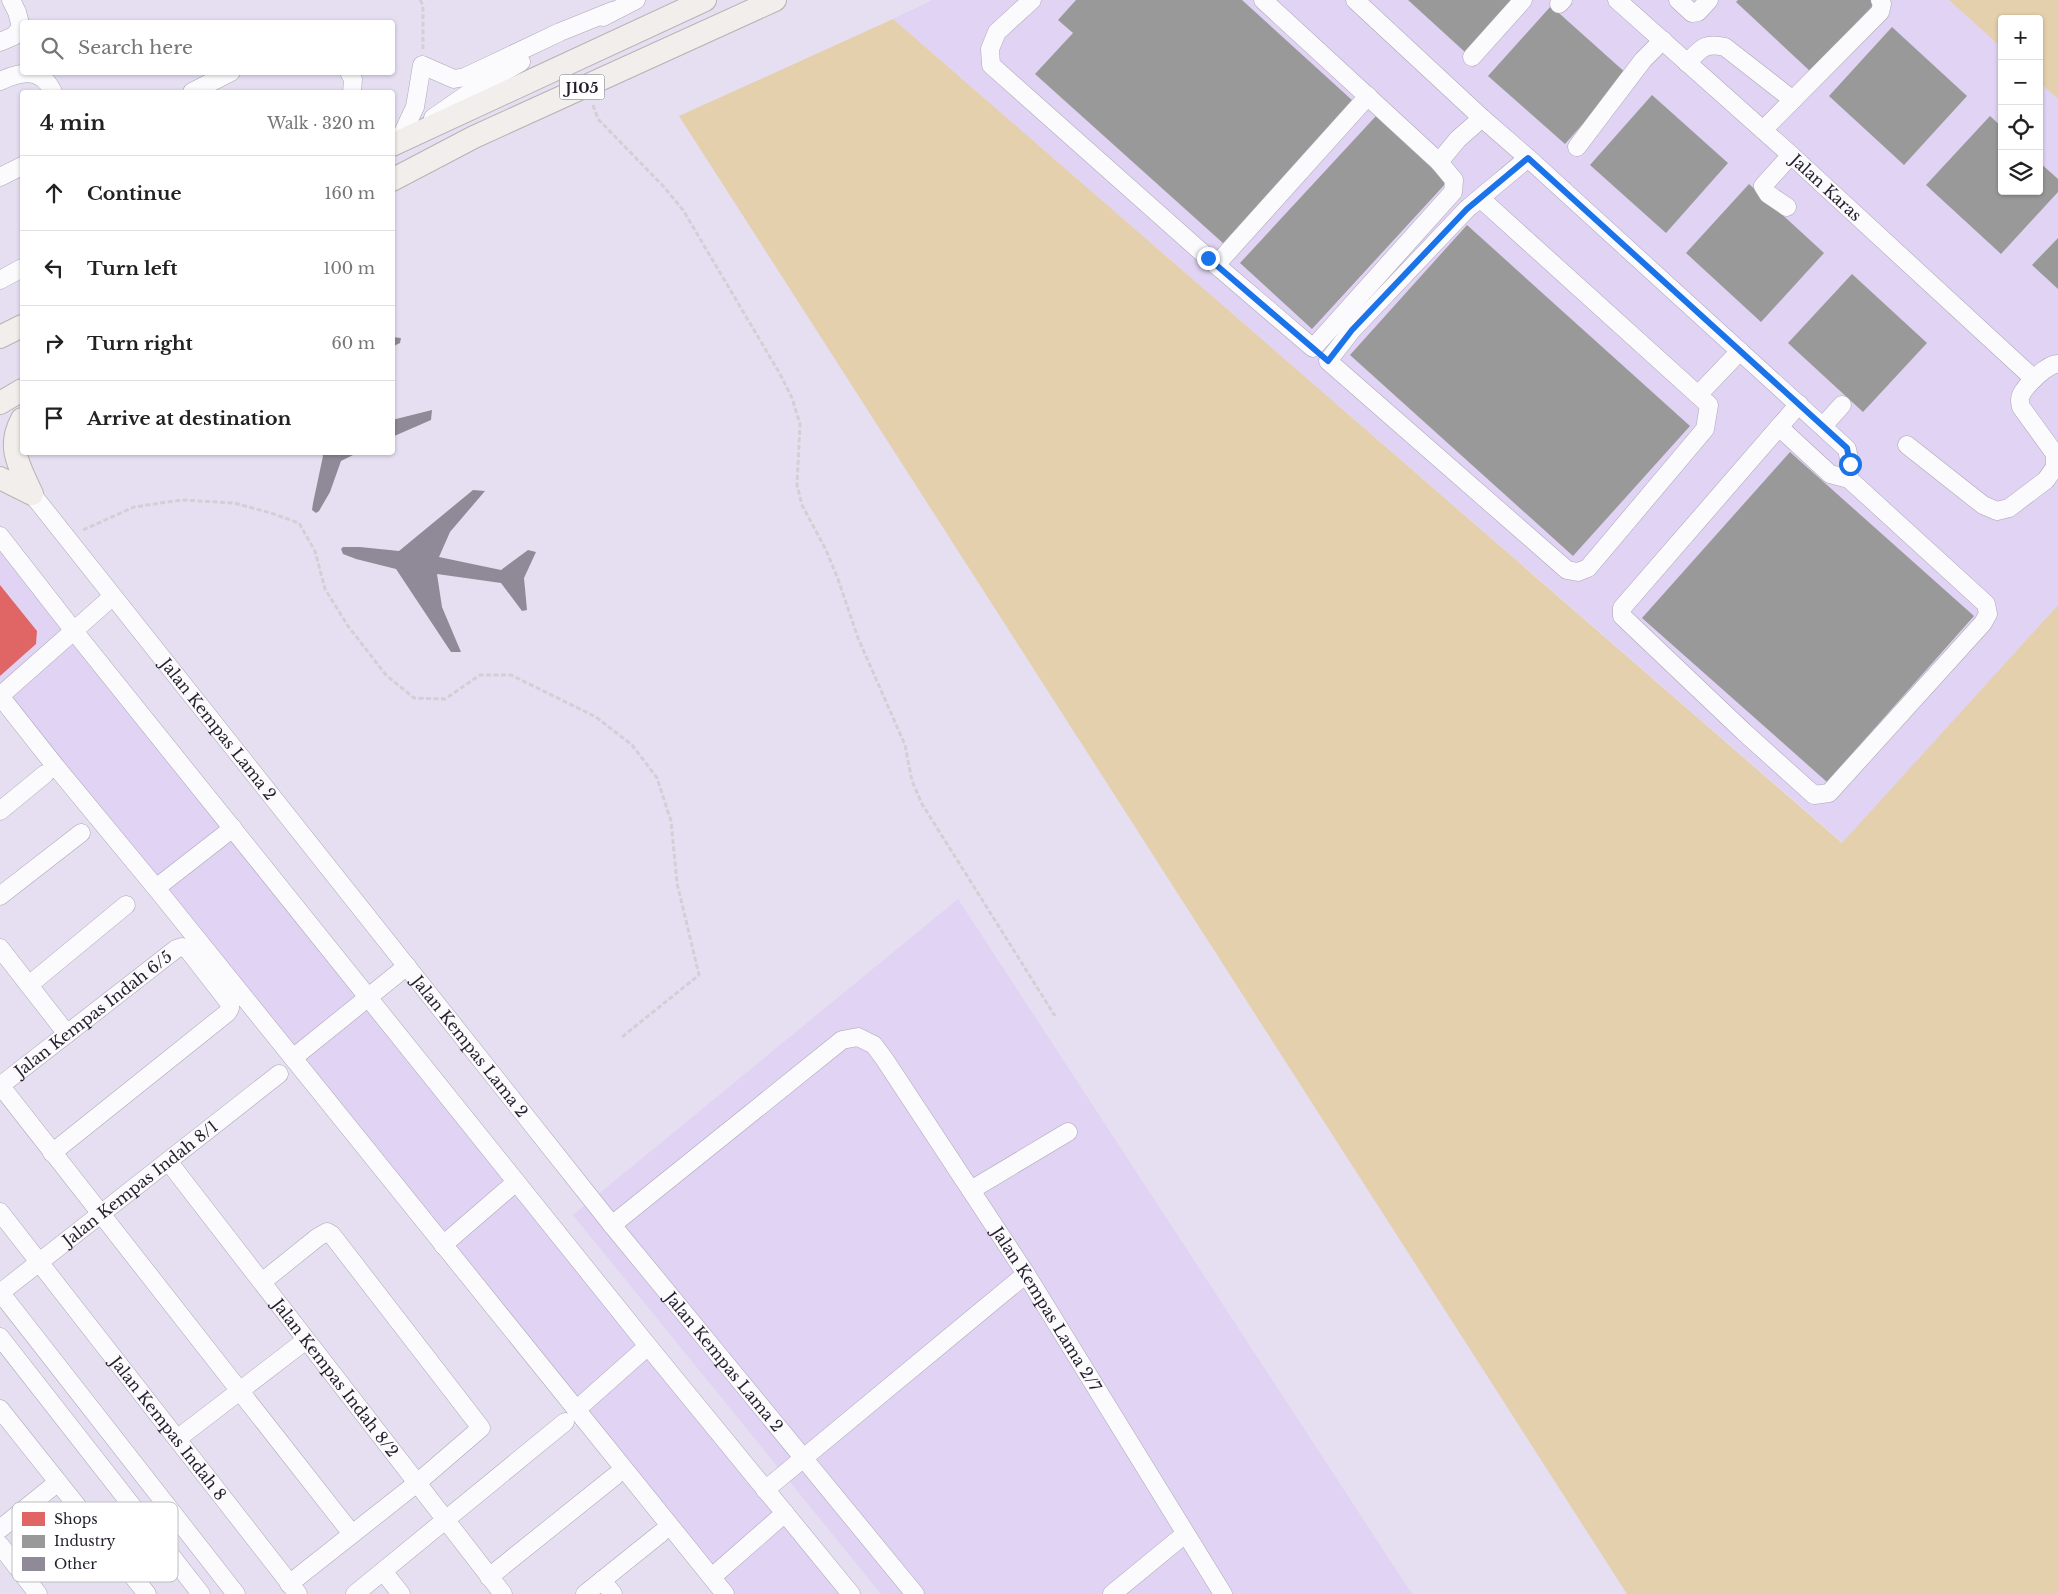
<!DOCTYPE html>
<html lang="en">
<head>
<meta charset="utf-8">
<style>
	body { margin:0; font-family:"Libre Baskerville",serif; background:#f2f2f2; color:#222 }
	.controls { position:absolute; right:15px; top:15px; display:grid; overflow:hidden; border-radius:5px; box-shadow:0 1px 4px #0004 }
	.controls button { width:45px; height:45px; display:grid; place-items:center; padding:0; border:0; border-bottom:1px solid #e0e0e0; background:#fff; color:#222; font:25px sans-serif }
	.stop { position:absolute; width:15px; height:15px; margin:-11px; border:4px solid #1a73e8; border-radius:50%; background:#fff }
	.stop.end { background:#1a73e8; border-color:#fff; box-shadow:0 1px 5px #0008 }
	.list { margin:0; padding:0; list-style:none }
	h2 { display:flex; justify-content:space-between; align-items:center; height:65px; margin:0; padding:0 20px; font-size:21px }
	h2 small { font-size:16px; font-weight:400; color:#767676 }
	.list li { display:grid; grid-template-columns:32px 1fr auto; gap:15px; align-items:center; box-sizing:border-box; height:75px; padding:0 20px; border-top:1px solid #e0e0e0 }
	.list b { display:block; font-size:19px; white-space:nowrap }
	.list em { font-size:16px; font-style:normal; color:#767676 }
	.icon { flex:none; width:28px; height:28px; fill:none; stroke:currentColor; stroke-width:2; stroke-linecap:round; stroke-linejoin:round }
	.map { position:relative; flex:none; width:2058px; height:1594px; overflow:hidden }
	.search { position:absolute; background:#fff; box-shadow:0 1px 4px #0004; left:20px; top:20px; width:375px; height:55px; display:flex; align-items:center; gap:12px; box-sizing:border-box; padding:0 18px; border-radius:5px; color:#767676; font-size:19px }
	.panel { position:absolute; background:#fff; box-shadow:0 1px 4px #0004; left:20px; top:90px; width:375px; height:365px; border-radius:5px }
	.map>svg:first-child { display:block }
</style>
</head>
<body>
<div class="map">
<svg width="2058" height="1594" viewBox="0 0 2058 1594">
	<rect width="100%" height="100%" fill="#e6dff2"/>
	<path fill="#e0d3f3" d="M932,0H1949L2002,48V191H2039V82L2058,99V605L1843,843L893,19Z
		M0,525L123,684L860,1594H721L0,702Z
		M958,899L1412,1594H881L573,1215Z"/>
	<path fill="#e4d0ad" d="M1949,0H2058V99L2039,82V19H2002V48Z
		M893,19L1842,843L2058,605V1594H1627L679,116Z"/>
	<path fill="#e06666" d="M0,585L37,631L36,644L0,676Z"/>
	<path fill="#999" d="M1076,0H1242L1353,101L1224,244L1035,74L1073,33L1058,20Z
		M1408,0H1514L1466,53Z
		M1738,0H1872L1875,3L1811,72L1736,2Z
		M1551,6L1627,74L1565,144L1488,76Z
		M1892,27L1967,96L1904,165L1829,96Z
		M1652,95L1728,163L1666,233L1590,165Z
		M1376,116L1447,182L1312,329L1240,263Z
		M1990,116L2002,127V191H2039V162L2058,179V192L2001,254L1926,185Z
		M1749,184L1824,253L1761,322L1686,253Z
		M1467,225L1690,426L1573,556L1350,355Z
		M2058,238V289L2032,265Z
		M1852,274L1927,343L1863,412L1788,343Z
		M1790,452L1974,616L1827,782L1642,618Z"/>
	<path fill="#908a98" d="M392,337L401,338L400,343L392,347Z
		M432,410L431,420L392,437V420Z
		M321,452H359L341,461L330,492L319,511L316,513L312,510L313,503L323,456Z
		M473,490L485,491L450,532L439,557L501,570L528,550L536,552L524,578L527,610L522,611L501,583L437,574L442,607L461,652H451L396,569L356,559L343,554L341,549L343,547H360L399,551Z"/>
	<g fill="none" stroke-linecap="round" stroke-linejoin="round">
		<defs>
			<g id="minor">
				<path d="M1032,0L997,32L990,49L991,65L1216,265L1368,96"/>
				<path d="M1263,0L1439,162L1458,139L1482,118"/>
				<path d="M1355,0L1482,118L1528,158L1847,449L1850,464L1849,479L1986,604L1988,614L1983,623L1829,793L1814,795L1744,732L1622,616V608L1779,427L1830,474L1849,479"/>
				<path id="s1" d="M1617,0L1791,155L2034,379"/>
				<path d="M1678,0L1692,13L1698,12L1709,0"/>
				<path d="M1559,4L1563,0"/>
				<path d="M603,17L636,0"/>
				<path d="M0,42L14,36L21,27L17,12L11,0"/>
				<path d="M1472,57L1523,0"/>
				<path d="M1687,63C1701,49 1704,42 1725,47L1793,100"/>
				<path d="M349,72L353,79L352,92"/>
				<path d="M0,81C22,71 41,67 53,92"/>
				<path d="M192,92L231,72"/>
				<path d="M433,118L479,86L521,62"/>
				<path d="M1763,130L1880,12L1882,4L1880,0"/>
				<path d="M398,143L415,107L422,65L454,79L465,77L560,32L612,11"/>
				<path d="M1577,147L1643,60L1663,40"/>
				<path d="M0,177L22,166"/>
				<path d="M1480,198L1709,405L1705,429L1588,568L1578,572L1567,570L1328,361L1352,330L1467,209C1487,192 1508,175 1528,158"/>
				<path d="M1787,207L1768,194L1763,186L1791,155"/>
				<path d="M1216,265L1313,348L1453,192L1454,180L1439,162"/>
				<path d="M0,280L22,268"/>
				<path d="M1698,395L1740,351"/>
				<path d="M1823,426L1842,405"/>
				<path d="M1779,427L1799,404"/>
				<path d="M1907,445L1983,505L1997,511L2009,508L2046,480L2055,467V454L2021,407C2020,403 2019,398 2021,395C2026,385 2048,363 2058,364"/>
				<path id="s2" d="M32,494L612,1225L915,1594"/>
				<path d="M0,536L74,631L648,1346L851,1594"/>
				<path d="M112,597L0,696L56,767L156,888L725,1594"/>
				<path d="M0,811L45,774"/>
				<path d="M156,888L233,828"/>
				<path d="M0,896L81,833"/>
				<path d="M0,948L67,1034"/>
				<path d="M29,985L126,905"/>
				<path d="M293,1058L407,966"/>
				<path d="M0,1085L352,1534"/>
				<path id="s3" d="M0,1086L176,949L182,947L188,950L230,1004V1008L227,1013L52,1153"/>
				<path id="s4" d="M168,1161L503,1594"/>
				<path d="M971,1190L1068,1132"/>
				<path id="s5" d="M0,1212L298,1594"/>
				<path id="s6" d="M612,1225L842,1040L858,1037L874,1045L885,1060L1026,1274L1223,1594"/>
				<path d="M443,1245L516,1182"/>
				<path d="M262,1282L318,1237L327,1232L332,1235L481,1428L417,1483L289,1584"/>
				<path d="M0,1292L236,1594"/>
				<path id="s7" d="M0,1293L279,1074"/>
				<path d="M0,1337L201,1594"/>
				<path d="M0,1409L147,1594"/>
				<path d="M576,1410L648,1346"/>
				<path d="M177,1439L306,1340"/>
				<path d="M765,1490L1026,1274"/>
				<path d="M0,1529L58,1482"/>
				<path d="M0,1545L38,1594"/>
				<path d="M383,1571L401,1594"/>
				<path d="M489,1577L615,1476"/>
				<path d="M712,1577L785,1513"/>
				<path d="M602,1580L613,1594"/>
				<path d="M355,1594L565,1422"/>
				<path d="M585,1594L661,1533"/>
				<path d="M1112,1594L1185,1534"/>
			</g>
			<path id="major" d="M392,145L705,0
				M392,180L474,137L775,0
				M0,337L22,326
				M0,403L22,390
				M22,419C6,448 20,467 32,494
				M0,478L32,494"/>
		</defs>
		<use href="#minor" stroke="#aca6b5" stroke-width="19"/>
		<use href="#major" stroke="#b9b2b3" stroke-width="24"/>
		<path stroke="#d2cfd5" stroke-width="3" stroke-dasharray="5 2.5" stroke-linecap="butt" d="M420,0L423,5V49
			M593,105L598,119L664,187L683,210L780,374L792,398L800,424L797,485L802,505L826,550L838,579L858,638L905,745L912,781L922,804L1055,1016
			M83,530L134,507L181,500L234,503L271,513L299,523L315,551L325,589L348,626L386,675L414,698L445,699L480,675H511L596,717L632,745L657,778L671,821L677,883L699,975L622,1037"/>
		<use href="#minor" stroke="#fbfafd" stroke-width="18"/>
		<use href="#major" stroke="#f2eeec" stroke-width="22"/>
	</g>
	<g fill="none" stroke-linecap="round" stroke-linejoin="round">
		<path stroke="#1a73e8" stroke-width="6" d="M1208,258L1328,361L1352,330L1467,209L1528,158L1847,448L1850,464"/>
	</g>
	<g text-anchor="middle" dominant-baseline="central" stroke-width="5" stroke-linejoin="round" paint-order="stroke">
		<rect fill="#fff" stroke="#66626b" stroke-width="1" x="559.5" y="74.5" width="45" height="25" rx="4"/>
		<g font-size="15" font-weight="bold" fill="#241e2b">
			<text x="582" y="87">J105</text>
		</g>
		<g font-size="16" fill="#241e2b" stroke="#fff">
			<text stroke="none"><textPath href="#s1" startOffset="281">Jalan Karas</textPath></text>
			<text stroke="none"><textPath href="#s2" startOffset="300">Jalan Kempas Lama 2</textPath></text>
			<text stroke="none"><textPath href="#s3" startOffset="118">Jalan Kempas Indah 6/5</textPath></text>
			<text stroke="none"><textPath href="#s2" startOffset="705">Jalan Kempas Lama 2</textPath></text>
			<text stroke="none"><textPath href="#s7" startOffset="178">Jalan Kempas Indah 8/1</textPath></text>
			<text stroke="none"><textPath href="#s6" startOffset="645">Jalan Kempas Lama 2/7</textPath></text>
			<text stroke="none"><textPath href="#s2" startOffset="1110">Jalan Kempas Lama 2</textPath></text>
			<text stroke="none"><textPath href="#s4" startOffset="274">Jalan Kempas Indah 8/2</textPath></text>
			<text stroke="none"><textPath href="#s5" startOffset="274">Jalan Kempas Indah 8</textPath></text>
		</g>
	</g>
	<rect x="12" y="1502" width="166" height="80" rx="8" fill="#fff" stroke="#bdbcbf" stroke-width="1"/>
	<rect x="22" y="1512" width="23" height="14" fill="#e06666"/>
	<rect x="22" y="1535" width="23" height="13" fill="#999"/>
	<rect x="22" y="1557" width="23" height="14" fill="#908a98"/>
	<g font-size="14" fill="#241e2b">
		<text x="54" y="1524">Shops</text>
		<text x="54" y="1546">Industry</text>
		<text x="54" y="1569">Other</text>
	</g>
</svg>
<div class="controls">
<button>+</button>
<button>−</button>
<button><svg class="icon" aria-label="locate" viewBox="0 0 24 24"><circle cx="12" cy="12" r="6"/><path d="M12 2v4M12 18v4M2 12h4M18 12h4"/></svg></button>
<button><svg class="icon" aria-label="layers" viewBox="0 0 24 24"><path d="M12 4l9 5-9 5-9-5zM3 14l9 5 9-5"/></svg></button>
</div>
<div class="stop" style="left:1850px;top:464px"></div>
<div class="stop end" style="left:1208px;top:258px"></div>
<div class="search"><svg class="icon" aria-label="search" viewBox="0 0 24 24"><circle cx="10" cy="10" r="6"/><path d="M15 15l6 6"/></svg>Search here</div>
<section class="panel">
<h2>4 min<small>Walk · 320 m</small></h2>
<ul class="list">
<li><svg class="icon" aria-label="ahead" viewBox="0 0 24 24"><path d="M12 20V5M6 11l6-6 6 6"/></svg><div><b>Continue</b></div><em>160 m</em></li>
<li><svg class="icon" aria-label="left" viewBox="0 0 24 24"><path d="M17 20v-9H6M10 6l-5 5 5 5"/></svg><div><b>Turn left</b></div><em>100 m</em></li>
<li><svg class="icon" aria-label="right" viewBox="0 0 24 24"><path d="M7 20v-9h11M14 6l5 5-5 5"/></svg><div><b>Turn right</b></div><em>60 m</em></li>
<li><svg class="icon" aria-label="arrive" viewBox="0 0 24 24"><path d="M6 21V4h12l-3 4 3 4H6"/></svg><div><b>Arrive at destination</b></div></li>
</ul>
</section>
</div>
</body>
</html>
